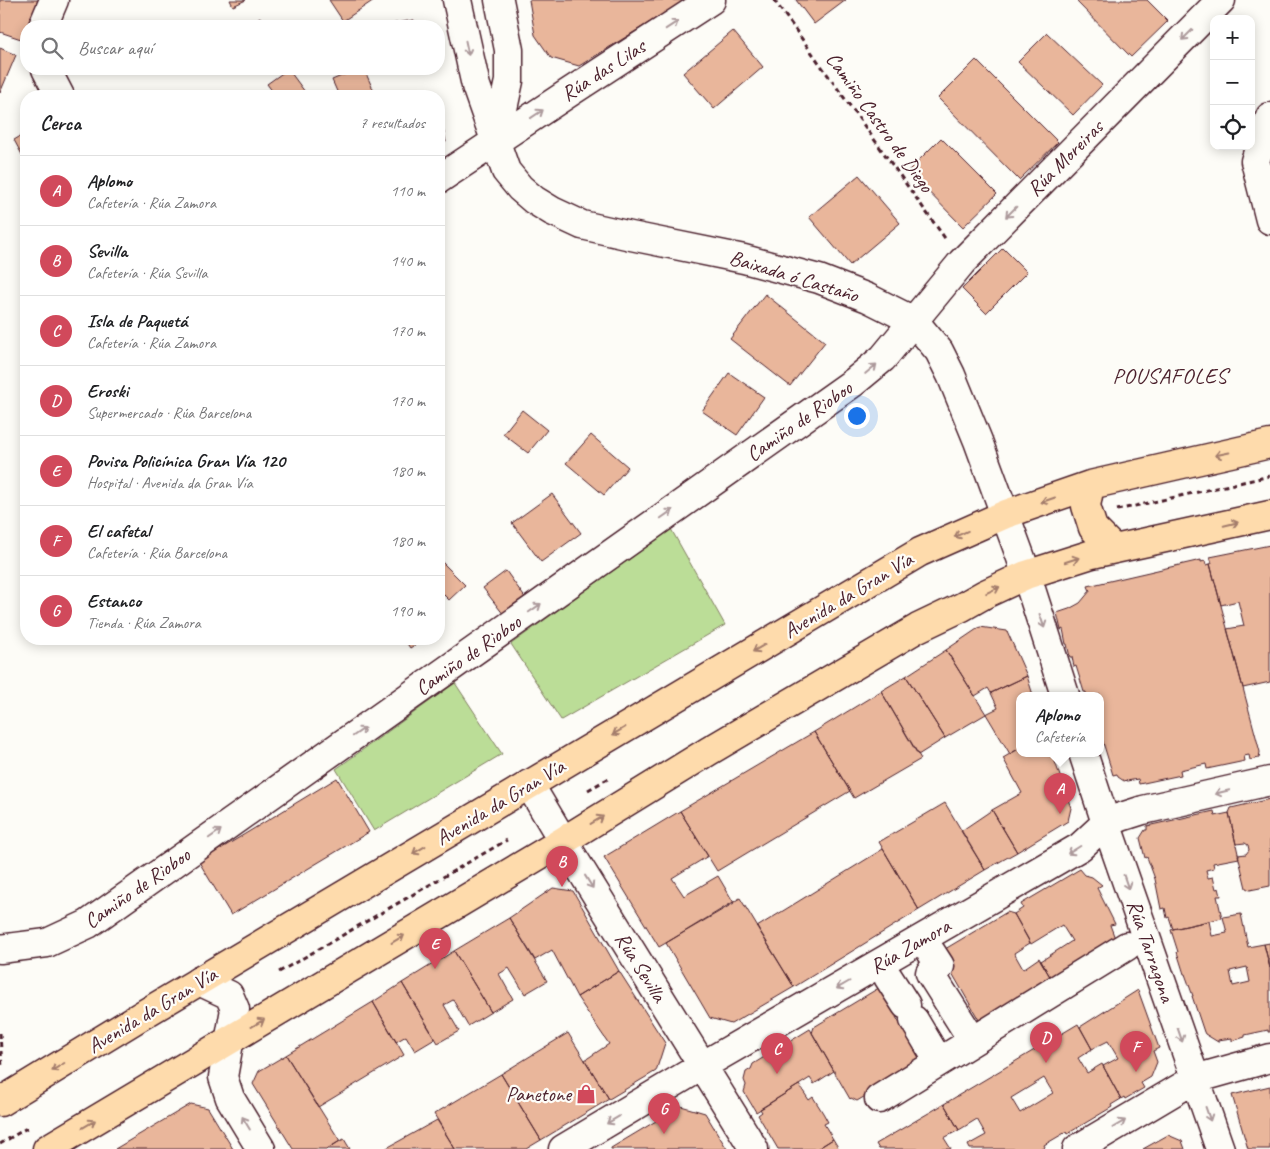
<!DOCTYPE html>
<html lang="es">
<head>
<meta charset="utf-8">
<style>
	body { margin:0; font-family:Caveat,sans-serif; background:#f6f6f6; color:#202124 }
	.controls { position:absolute; right:15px; top:15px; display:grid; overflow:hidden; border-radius:10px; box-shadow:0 2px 12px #0003 }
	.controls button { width:45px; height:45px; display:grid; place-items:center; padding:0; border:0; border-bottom:1px solid #e0e0e0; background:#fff; color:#202124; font:25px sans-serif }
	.you { position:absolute; left:856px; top:415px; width:18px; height:18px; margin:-12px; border:4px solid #fff; border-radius:50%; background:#1a73e8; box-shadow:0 0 0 8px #1a73e833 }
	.badge { display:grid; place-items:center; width:32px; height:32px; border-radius:50%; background:#d1495b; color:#fff; font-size:16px; font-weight:700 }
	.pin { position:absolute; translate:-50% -41px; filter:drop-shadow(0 1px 2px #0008) }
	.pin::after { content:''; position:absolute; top:26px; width:18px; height:15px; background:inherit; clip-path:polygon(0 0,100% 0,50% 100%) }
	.popup { position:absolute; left:1016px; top:692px; width:88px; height:65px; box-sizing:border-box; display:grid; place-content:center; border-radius:10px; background:#fff; filter:drop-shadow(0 1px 4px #0005); font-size:16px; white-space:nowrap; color:#757577 }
	.popup b { font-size:19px; color:#202124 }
	.popup::after { content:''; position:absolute; left:50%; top:100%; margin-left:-10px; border:10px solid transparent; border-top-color:#fff }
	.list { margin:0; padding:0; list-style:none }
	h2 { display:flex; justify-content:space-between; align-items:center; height:65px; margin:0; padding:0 20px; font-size:21px }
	h2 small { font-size:16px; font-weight:400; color:#757577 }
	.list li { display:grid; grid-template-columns:32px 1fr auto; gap:15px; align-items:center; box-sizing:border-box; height:70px; padding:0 20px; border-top:1px solid #e0e0e0 }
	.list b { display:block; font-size:19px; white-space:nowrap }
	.list p { margin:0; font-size:16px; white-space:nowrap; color:#757577 }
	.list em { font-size:16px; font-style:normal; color:#757577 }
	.icon { flex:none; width:28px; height:28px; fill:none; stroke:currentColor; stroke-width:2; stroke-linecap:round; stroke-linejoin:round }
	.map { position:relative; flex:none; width:1270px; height:1149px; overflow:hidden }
	.search { position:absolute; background:#fff; box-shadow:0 2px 12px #0003; left:20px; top:20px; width:425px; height:55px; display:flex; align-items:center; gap:12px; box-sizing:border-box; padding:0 18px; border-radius:20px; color:#757577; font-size:19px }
	.panel { position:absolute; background:#fff; box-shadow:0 2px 12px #0003; left:20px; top:90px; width:425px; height:555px; border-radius:20px }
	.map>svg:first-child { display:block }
</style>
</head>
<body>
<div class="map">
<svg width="1270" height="1149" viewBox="0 0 1270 1149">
	<rect width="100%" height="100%" fill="#fdfcf7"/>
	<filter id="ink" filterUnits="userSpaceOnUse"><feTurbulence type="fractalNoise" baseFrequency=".02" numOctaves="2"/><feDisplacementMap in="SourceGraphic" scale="10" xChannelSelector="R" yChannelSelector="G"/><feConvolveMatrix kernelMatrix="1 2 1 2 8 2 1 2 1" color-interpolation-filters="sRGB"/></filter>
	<g filter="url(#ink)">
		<path fill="#bbdd97" stroke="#827e61" d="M671,529L725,625L561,720L511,644Z
			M455,683L502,754L374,831L336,769Z"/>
		<path fill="#e9b69b" stroke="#4a1f2b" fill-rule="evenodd" d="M0,0H38L29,26H26V34L24,40L0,32Z
			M230,0H246L233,6Z
			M329,0H374L343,21Z
			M529,0H686L579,66L551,58L535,35Z
			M796,0H846L814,24Z
			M1079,0H1147L1168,21L1131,57L1077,2Z
			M260,17L267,26H246Z
			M414,20L415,26H379Z
			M733,31L763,67L714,109L683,73Z
			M1047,33L1102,85L1073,115L1018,62Z
			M0,48L16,55L0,93Z
			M976,60L1058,142L1019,180L938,98Z
			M288,69L308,96H276L267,84Z
			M358,69H364L376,96H339L332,80Z
			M439,111L446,142L439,144Z
			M26,133V162L14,140Z
			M941,138L997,194L963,227L908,171Z
			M859,175L900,223L850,265L809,217Z
			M1003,248L1027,272L986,313L962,289Z
			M765,294L825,342L790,386L730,339Z
			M729,373L764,397L737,435L702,411Z
			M522,410L547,430L528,453L503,434Z
			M591,435L628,467L604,495L566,463Z
			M552,494L581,533L541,562L512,523Z
			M1270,545V682L1243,688L1227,629L1244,626L1238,601L1221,605L1210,564L1212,563L1210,557Z
			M439,559L465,585L449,600L439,590Z
			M1201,560V562L1205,561L1206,565L1210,564L1260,752L1259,758L1250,760L1249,755L1244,756L1245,761L1207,769L1206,764L1180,770L1181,775L1139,784L1138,779L1127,781V780L1124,781L1118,777L1117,774L1113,775L1102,739L1100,740V695H1086V692H1084L1076,666L1074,667L1072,657H1070L1067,644H1066L1063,629L1061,630L1057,613L1069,609L1080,603L1090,591L1088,586Z
			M506,571L526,599L504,615L483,588Z
			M980,627L1007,631L1027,676L991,693L988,688L975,696L946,650Z
			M404,639H424L410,648Z
			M946,650L986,714L945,738L906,676Z
			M906,676L945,738L918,755L881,691Z
			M1027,676L1033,695H1020V748L1010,754L986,714L998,708L991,693Z
			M881,691L921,759L854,798L814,732Z
			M814,732L850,791L717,871L680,811Z
			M1020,748V753H1052L1071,808L1068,821L1017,852L992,810L1022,793L1003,758Z
			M337,778L369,832L231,915L199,862Z
			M1270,799V886L1250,890L1246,888L1238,855L1246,854L1249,850L1248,845L1245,843L1236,844L1229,813L1231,808Z
			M945,803L985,870L919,910L879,842Z
			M992,810L1017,852L985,870L961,831Z
			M680,811L708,856L672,878L684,896L718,876L734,903L659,947L604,857Z
			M1214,811L1215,816L1229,813L1239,858L1213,863L1214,868L1206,870L1208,878L1213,877L1216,889L1219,888L1221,896H1217L1222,918L1173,929L1169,917L1167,918L1165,908L1161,909L1155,879L1147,857L1145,858L1140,838L1145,830H1147V826Z
			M883,849L919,910L794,987L757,927Z
			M1080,869L1085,875L1092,877L1102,885L1097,888L1115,924L1110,925L1116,941L1052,980L1041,961L1072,941L1062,925L1031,944L1014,914L1023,908L1021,904Z
			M553,888L573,891L619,971L577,997L552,950L535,960L509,918Z
			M740,898L794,987L731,1024L710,1018L666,943Z
			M1007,912L1014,914L1030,943L1014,953L1023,969L1039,958L1052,980L983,1027L940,952Z
			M1241,914L1248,947L1264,944L1270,968V1032H1268V1030L1245,1035V1037L1232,1041V1038L1218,1040V1042L1205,1034L1204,1032L1192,996H1193L1185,974H1184L1177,952H1178L1171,930L1173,929L1209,921L1212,936L1227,933L1223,917ZM1247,967L1250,982L1233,986L1230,971Z
			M509,918L547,981L525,994L509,968L499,974L513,999L491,1012L454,951Z
			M1270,943V968L1264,944Z
			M454,951L491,1012L468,1026L453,1000L444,1005L459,1031L438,1043L402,983Z
			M619,971L665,1043L656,1071L609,1099L585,1060L609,1044L577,997Z
			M402,983L435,1039L415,1051L406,1036L396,1042L373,1002Z
			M882,986L898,1015L896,1017L906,1034L908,1032L924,1061L857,1101L851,1098L850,1099L812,1033L814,1027Z
			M1138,990L1159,1048L1153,1051L1157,1062L1151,1077L1141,1083L1144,1088L1125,1099L1124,1097L1121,1099L1103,1066L1118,1058L1108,1041L1092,1049L1080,1027Z
			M373,1002L404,1055L318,1107L286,1055Z
			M1078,1024L1092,1049L1078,1058L1087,1073L1102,1064L1121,1099L1111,1105L1112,1107L1067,1134L1066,1132L1044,1145L1045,1147L1043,1149H970L968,1145L986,1135L977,1119L959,1130L944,1104ZM1044,1078L1053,1093L1020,1113L1011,1098Z
			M810,1029L834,1071L814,1084L810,1078L756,1112L744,1092L746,1085L744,1080L746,1072L751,1069L753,1064Z
			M568,1033L609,1099L541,1140L501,1074Z
			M286,1055L340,1141L327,1149H293L253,1084L259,1071Z
			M501,1074L541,1140L526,1149H455L434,1114Z
			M799,1085L809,1100L813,1097L823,1113L828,1122L824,1124L833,1139L817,1149H778L758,1115L762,1112L760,1109Z
			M1270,1086V1149H1248L1232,1095Z
			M191,1104L208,1108L233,1149H115Z
			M944,1104L959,1130L944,1138L951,1149H879L876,1144Z
			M681,1106L705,1113L727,1149H611V1148Z
			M437,1120L455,1149H385Z
			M1168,1135L1182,1141L1185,1149H1143Z
			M344,1139L350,1149H327L340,1141Z
			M833,1139L839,1149H817Z"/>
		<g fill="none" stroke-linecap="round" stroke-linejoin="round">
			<defs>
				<path id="minor" d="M457,0L476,86L506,171L520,188L534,200L552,211L582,225L631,236L744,259L819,279L868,298L914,321L939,351L951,375L978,441L1021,558L1065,695
					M43,26L54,0
					M46,69L60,96
					M1270,117L1255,161L1270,220
					M496,141L509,81V50L499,0
					M439,179L570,92L711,0
					M1083,753L1106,823L1220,1149
					M529,784L563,841L754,1149
					M0,949L47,943L88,924L854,382L883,358L962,262L1221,0
					M931,952L940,966L930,973L973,1041
					M888,977L906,1005
					M199,981L229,995L235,1009L223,1077L230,1098L261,1149
					M914,1020L939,1062
					M879,1099L1127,946
					M563,1149L702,1066L1080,847L1106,823L1121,817L1143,810L1270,781
					M1077,1149L1195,1079L1270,1058"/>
				<path id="major" d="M1090,485L1086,506L1093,528L1114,549
					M0,1102L144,1014L920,552L1006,514L1090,485L1270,444
					M47,1149L563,841L709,751L918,628L962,607L985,594L1026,575L1092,554L1270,515"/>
			</defs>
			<use href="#minor" stroke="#4a1f2b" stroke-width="31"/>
			<use href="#major" stroke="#4a1f2b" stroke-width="31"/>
			<path stroke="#4a1f2b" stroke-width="3" stroke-dasharray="5 4" stroke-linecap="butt" d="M774,0L947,241
				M1117,510L1270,476
				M588,790L611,777
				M279,972L507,840
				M0,1033L2,1068
				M0,1144L30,1126"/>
			<use href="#minor" stroke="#fdfcf7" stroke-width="28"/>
			<use href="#major" stroke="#fedbac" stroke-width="28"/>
		</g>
		<defs><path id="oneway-shaft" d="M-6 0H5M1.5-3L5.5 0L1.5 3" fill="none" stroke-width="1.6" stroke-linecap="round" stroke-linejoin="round" transform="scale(1.25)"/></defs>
		<g stroke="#ac999b">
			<use href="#oneway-shaft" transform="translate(672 25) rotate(-33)"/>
			<use href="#oneway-shaft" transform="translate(1187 35) rotate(135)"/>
			<use href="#oneway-shaft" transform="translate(467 48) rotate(78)"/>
			<use href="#oneway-shaft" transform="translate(537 114) rotate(-34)"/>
			<use href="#oneway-shaft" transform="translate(1011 212) rotate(135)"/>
			<use href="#oneway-shaft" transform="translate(871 369) rotate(-40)"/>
			<use href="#oneway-shaft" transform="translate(667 514) rotate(-35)"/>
			<use href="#oneway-shaft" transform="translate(535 608) rotate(-35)"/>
			<use href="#oneway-shaft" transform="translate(1042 621) rotate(71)"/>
			<use href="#oneway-shaft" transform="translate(359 732) rotate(-35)"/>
			<use href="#oneway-shaft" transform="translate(1222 792) rotate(167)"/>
			<use href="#oneway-shaft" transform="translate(215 834) rotate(-35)"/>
			<use href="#oneway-shaft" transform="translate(1074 850) rotate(148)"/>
			<use href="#oneway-shaft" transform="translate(589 882) rotate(58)"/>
			<use href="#oneway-shaft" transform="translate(1126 882) rotate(71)"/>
			<use href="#oneway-shaft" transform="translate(843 985) rotate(150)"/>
			<use href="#oneway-shaft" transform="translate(1180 1035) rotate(71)"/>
			<use href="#oneway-shaft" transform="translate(1208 1114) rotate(71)"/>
			<use href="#oneway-shaft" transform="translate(613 1120) rotate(149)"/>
			<use href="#oneway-shaft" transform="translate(246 1123) rotate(-121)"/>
			<use href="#oneway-shaft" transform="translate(1119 1124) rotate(-30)"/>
		</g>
		<g stroke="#a47d6c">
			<use href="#oneway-shaft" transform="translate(1222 454) rotate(168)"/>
			<use href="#oneway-shaft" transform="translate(1048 500) rotate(161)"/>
			<use href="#oneway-shaft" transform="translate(1231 524) rotate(-13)"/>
			<use href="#oneway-shaft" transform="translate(961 534) rotate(156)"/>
			<use href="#oneway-shaft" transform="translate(1072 560) rotate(-18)"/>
			<use href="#oneway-shaft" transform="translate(993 590) rotate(-25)"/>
			<use href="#oneway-shaft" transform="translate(759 648) rotate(149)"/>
			<use href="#oneway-shaft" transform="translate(619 731) rotate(149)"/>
			<use href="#oneway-shaft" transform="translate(597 820) rotate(-31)"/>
			<use href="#oneway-shaft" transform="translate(419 850) rotate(149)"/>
			<use href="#oneway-shaft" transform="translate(398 939) rotate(-31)"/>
			<use href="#oneway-shaft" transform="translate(258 1023) rotate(-31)"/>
			<use href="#oneway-shaft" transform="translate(58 1067) rotate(148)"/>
			<use href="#oneway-shaft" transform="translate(89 1124) rotate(-31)"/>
		</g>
	</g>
	<defs>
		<symbol id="shop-bare" viewBox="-9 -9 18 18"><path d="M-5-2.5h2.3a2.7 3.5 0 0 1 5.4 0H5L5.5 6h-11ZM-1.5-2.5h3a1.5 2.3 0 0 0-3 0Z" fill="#d1495b" stroke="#fdfcf7" stroke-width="2.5" paint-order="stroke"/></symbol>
	</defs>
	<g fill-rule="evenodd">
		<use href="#shop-bare" x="572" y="1080" width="28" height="28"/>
	</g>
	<g text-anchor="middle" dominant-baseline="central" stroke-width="4.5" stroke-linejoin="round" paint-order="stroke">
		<g font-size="21" fill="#4a1f2b" stroke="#fdfcf7">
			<text transform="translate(603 70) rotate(-33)">Rúa das Lilas</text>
			<text transform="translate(880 122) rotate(54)">Camiño Castro de Diego</text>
			<text transform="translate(1065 158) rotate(-45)">Rúa Moreiras</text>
			<text transform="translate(794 276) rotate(17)">Baixada ó Castaño</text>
			<text transform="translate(799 421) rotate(-35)">Camiño de Rioboo</text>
			<text transform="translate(848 595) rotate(-31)">Avenida da Gran Vía</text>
			<text transform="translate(468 655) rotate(-35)">Camiño de Rioboo</text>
			<text transform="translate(500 802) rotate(-31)">Avenida da Gran Vía</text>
			<text transform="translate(137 888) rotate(-35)">Camiño de Rioboo</text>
			<text transform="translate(910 946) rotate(-30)">Rúa Zamora</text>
			<text transform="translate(1151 951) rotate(71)">Rúa Tarragona</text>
			<text transform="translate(641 967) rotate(58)">Rúa Sevilla</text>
			<text transform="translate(152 1010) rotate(-31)">Avenida da Gran Vía</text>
		</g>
		<g font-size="21" fill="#4a1f2b" stroke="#fdfcf7" text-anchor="end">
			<text x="571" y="1094">Panetone</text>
		</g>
		<g font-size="22" letter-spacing="1" fill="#4a1f2b" stroke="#fdfcf7">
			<text x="1170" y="376">POUSAFOLES</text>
		</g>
	</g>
</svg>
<div class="controls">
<button>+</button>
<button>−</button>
<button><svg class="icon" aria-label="locate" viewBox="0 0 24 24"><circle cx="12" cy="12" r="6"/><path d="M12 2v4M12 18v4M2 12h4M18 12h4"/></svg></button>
</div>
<div class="you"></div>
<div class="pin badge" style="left:1060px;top:814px">A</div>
<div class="popup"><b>Aplomo</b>Cafetería</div>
<div class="pin badge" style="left:562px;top:887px">B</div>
<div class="pin badge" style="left:777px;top:1074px">C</div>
<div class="pin badge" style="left:1046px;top:1063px">D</div>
<div class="pin badge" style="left:435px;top:969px">E</div>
<div class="pin badge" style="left:1136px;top:1072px">F</div>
<div class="pin badge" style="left:664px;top:1134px">G</div>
<div class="search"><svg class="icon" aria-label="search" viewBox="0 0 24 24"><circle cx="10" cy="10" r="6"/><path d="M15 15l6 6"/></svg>Buscar aquí</div>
<section class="panel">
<h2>Cerca<small>7 resultados</small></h2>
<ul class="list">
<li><span class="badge">A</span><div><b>Aplomo</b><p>Cafetería · Rúa Zamora</p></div><em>110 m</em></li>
<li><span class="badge">B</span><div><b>Sevilla</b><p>Cafetería · Rúa Sevilla</p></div><em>140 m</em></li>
<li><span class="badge">C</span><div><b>Isla de Paquetá</b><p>Cafetería · Rúa Zamora</p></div><em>170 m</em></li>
<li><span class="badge">D</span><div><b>Eroski</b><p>Supermercado · Rúa Barcelona</p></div><em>170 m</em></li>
<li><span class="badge">E</span><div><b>Povisa Policínica Gran Vía 120</b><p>Hospital · Avenida da Gran Vía</p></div><em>180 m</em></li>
<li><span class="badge">F</span><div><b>El cafetal</b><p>Cafetería · Rúa Barcelona</p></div><em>180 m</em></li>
<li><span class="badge">G</span><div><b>Estanco</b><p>Tienda · Rúa Zamora</p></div><em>190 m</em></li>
</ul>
</section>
</div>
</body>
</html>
